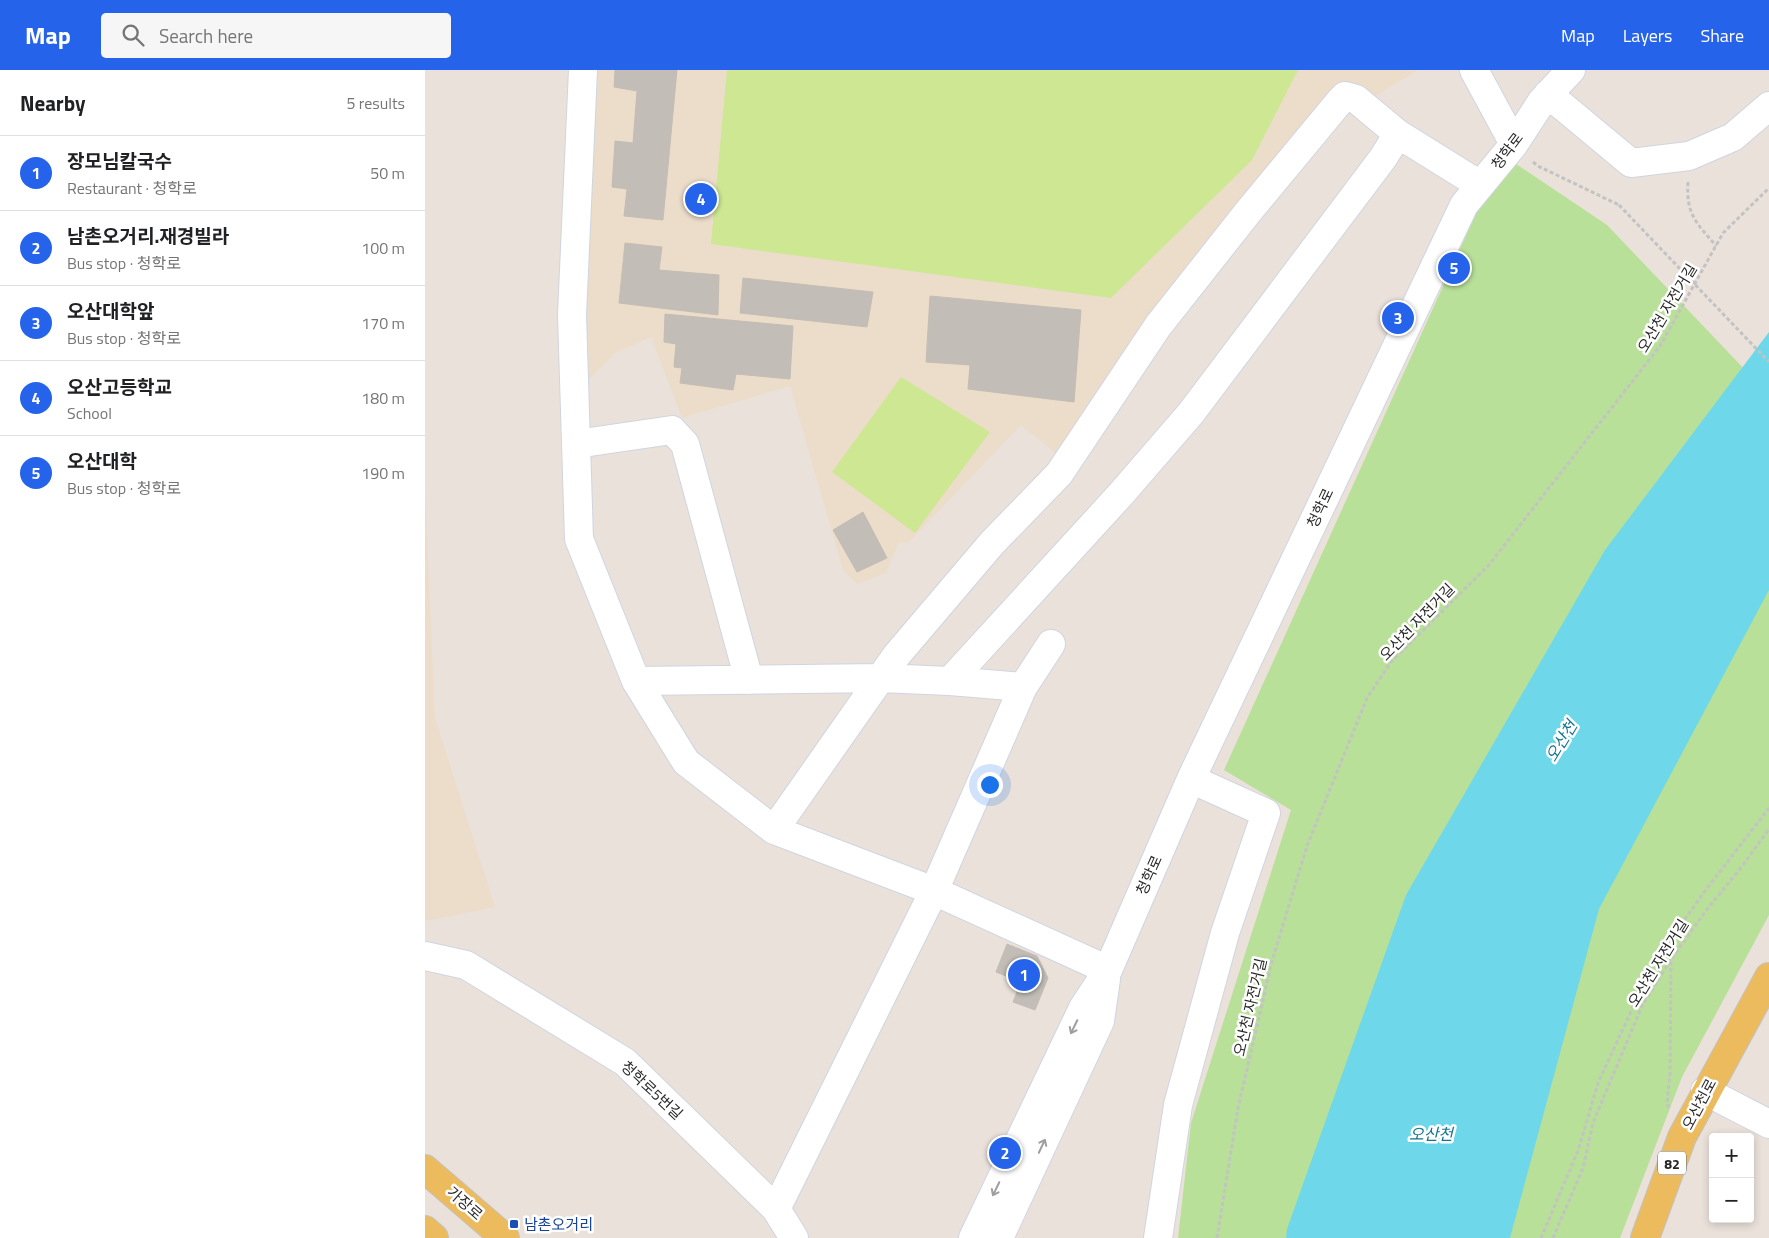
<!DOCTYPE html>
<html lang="en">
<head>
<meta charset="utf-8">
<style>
	body { margin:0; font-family:"Titillium Web","Noto Sans KR",sans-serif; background:#f6f6f6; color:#202124 }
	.controls { position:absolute; right:15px; bottom:15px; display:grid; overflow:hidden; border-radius:5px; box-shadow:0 2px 8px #0003 }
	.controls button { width:45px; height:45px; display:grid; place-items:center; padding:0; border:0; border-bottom:1px solid #e0e0e0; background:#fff; color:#202124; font:25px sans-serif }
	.you { position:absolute; left:564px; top:714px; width:18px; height:18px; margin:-12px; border:4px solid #fff; border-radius:50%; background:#1a73e8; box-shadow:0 0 0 8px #1a73e833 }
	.badge { display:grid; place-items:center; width:32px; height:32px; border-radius:50%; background:#2563eb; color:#fff; font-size:16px; font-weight:700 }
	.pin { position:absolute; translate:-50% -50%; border:2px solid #fff; box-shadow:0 1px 5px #0006 }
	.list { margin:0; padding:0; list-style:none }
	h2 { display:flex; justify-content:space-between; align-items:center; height:65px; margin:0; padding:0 20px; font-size:21px }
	h2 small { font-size:16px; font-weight:400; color:#757577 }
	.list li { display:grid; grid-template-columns:32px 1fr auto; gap:15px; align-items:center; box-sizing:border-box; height:75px; padding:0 20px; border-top:1px solid #e0e0e0 }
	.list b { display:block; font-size:19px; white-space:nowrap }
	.list p { margin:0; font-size:16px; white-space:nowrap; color:#757577 }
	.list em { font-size:16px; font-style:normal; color:#757577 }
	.icon { flex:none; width:28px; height:28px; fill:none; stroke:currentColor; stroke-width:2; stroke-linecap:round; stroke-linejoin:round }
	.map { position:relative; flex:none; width:1344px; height:1168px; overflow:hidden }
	header { display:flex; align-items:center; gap:30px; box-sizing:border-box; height:70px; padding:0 25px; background:#2563eb; color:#fff }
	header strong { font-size:24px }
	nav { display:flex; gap:28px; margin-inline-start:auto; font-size:18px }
	.search { width:350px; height:45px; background:#f6f6f6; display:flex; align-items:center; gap:12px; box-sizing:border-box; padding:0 18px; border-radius:5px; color:#757577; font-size:19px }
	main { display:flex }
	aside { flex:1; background:#fff }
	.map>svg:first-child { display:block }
</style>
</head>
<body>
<header>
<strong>Map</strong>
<div class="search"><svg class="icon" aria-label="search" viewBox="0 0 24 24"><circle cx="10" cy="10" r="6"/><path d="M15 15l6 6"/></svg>Search here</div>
<nav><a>Map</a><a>Layers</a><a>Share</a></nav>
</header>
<main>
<aside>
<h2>Nearby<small>5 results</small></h2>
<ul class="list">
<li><span class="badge">1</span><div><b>장모님칼국수</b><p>Restaurant · 청학로</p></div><em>50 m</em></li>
<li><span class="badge">2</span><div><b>남촌오거리.재경빌라</b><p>Bus stop · 청학로</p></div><em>100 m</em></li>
<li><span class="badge">3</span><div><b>오산대학앞</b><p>Bus stop · 청학로</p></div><em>170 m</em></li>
<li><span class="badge">4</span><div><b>오산고등학교</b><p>School</p></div><em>180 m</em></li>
<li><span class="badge">5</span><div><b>오산대학</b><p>Bus stop · 청학로</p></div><em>190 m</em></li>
</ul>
</aside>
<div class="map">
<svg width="1344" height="1168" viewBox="0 0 1344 1168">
	<rect width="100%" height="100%" fill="#eae1da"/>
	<path fill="#ecddca" d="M164,0H993L949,27L926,12L851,96L633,385L596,355L483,473L474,472L461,503L432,514L418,500L365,316L257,348L226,267L190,283L162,312L158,156Z
		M0,420L10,648L70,837L0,851Z"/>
	<path fill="#b8e098" d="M1091,94L1182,155L1344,325V845L1257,1007L1195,1168H753L766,1053L866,740L799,700L1053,139Z"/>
	<path fill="#cde793" d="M302,0H873L827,90L686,228L286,174Z
		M476,307L565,362L490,463L407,402Z"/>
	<path fill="#6fd7ea" d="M1344,262V520L1174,839L1085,1168H861L862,1159L981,825L1180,480Z"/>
	<path fill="#c2bdb6" stroke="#c5bdb4" d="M190,0H252L238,150L199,146L202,119L187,117L190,71L208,73L212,21L189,17Z
		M200,173L237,177L234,200L294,205L293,245L194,233Z
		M318,208L448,222L442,257L315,243Z
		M505,226L656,240L649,332L543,319L545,295L501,292Z
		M240,244L368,256L365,309L311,304L308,320L255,313L257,298L249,297L251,274L239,272Z
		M438,442L462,488L432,502L408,460Z
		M582,874L612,886L623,908L610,940L588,932L596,912L571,902Z"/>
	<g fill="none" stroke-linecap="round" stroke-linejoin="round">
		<defs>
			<path id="minor" d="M158,0L147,245L154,469L211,611L261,692L349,760L509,821L598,617L626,574
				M1049,0L1089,74
				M1123,24L1206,93L1264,86L1308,67L1344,36
				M973,64L1055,115
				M151,374L247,360L260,374L324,610
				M211,611L455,608L525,611L598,617
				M349,760L471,586L567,473L634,404L733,256L823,142L915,31L920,26L931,29L973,64L958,88L766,343L696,424L525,611
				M0,886L41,895L200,992L351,1139L369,1168
				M1280,1021L1344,1054
				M351,1139L509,821L683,900
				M548,1168L658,938L683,900L766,709L1039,135L1089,74L1117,31L1146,0
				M574,1168L675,951L681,909
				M733,1168L753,1035L800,863L841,743L766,709"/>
			<path id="major" d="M0,1099L80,1168
				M0,1160L9,1168
				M1220,1168L1257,1067L1344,907"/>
		</defs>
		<use href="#minor" stroke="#cfd5e1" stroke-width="30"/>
		<use href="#major" stroke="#c3c3c3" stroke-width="30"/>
		<path stroke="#c3c3c3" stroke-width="3" stroke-dasharray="4 2.5" stroke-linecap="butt" d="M1108,92L1113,96L1194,135
			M1263,112C1261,145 1271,152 1291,176
			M1244,1038L1242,1033L1245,1005L1246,890
			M792,1168L813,1038L847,891L882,776L942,628L966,592L1063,496L1235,276L1298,163L1344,118
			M1116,1168L1153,1081L1173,1013L1228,894L1280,821L1344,738
			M1128,1168L1158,1098L1168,1053L1217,936L1246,889L1283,838L1315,799L1344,759"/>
		<use href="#minor" stroke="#fff" stroke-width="28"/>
		<use href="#major" stroke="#ecbb5e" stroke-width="28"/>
		<path stroke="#c3c3c3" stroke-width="3" stroke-dasharray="4 2.5" stroke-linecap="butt" d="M1194,135L1344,292"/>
	</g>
	<defs><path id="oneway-shaft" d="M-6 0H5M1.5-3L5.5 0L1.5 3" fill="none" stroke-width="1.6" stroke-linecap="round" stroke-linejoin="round" transform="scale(1.25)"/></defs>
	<g stroke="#9e9e9e">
		<use href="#oneway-shaft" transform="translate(649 957) rotate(116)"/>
		<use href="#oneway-shaft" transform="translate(617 1076) rotate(-65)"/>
		<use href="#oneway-shaft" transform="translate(571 1119) rotate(116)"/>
	</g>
	<rect fill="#1a4fb4" stroke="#fff" stroke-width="2" x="84" y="1149" width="10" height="10" rx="2.5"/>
	<g text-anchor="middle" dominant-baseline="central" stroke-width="5" stroke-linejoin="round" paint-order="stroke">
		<rect fill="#fff" stroke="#686868" stroke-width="1" x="1233" y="1081.5" width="28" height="23" rx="4"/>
		<g font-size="14" font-weight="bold" fill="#282828">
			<text x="1247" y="1093">82</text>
		</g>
		<g font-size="15" fill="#282828" stroke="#fff">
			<text transform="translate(1082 81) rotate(-53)">청학로</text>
			<text transform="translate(1242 238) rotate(-59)">오산천 자전거길</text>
			<text transform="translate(895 438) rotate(-65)">청학로</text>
			<text transform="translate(992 552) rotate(-46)">오산천 자전거길</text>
			<text transform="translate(724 805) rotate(-66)">청학로</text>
			<text transform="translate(1233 893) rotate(-58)">오산천 자전거길</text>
			<text transform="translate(825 937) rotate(-77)">오산천 자전거길</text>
			<text transform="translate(227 1020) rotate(43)">청학로5번길</text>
			<text transform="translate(1274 1034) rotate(-62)">오산천로</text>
			<text transform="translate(40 1133) rotate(41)">가장로</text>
		</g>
		<g font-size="15" fill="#164399" stroke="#fff" text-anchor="start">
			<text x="99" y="1154">남촌오거리</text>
		</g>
		<g font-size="16" font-style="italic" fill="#117593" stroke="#fff">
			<text transform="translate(1136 671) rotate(-59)">오산천</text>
			<text x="1006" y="1064">오산천</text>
		</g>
	</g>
</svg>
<div class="controls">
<button>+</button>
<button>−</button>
</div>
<div class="you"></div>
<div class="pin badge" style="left:599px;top:905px">1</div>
<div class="pin badge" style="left:580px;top:1083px">2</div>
<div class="pin badge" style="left:973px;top:248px">3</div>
<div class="pin badge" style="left:276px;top:129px">4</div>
<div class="pin badge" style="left:1029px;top:198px">5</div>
</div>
</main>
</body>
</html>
